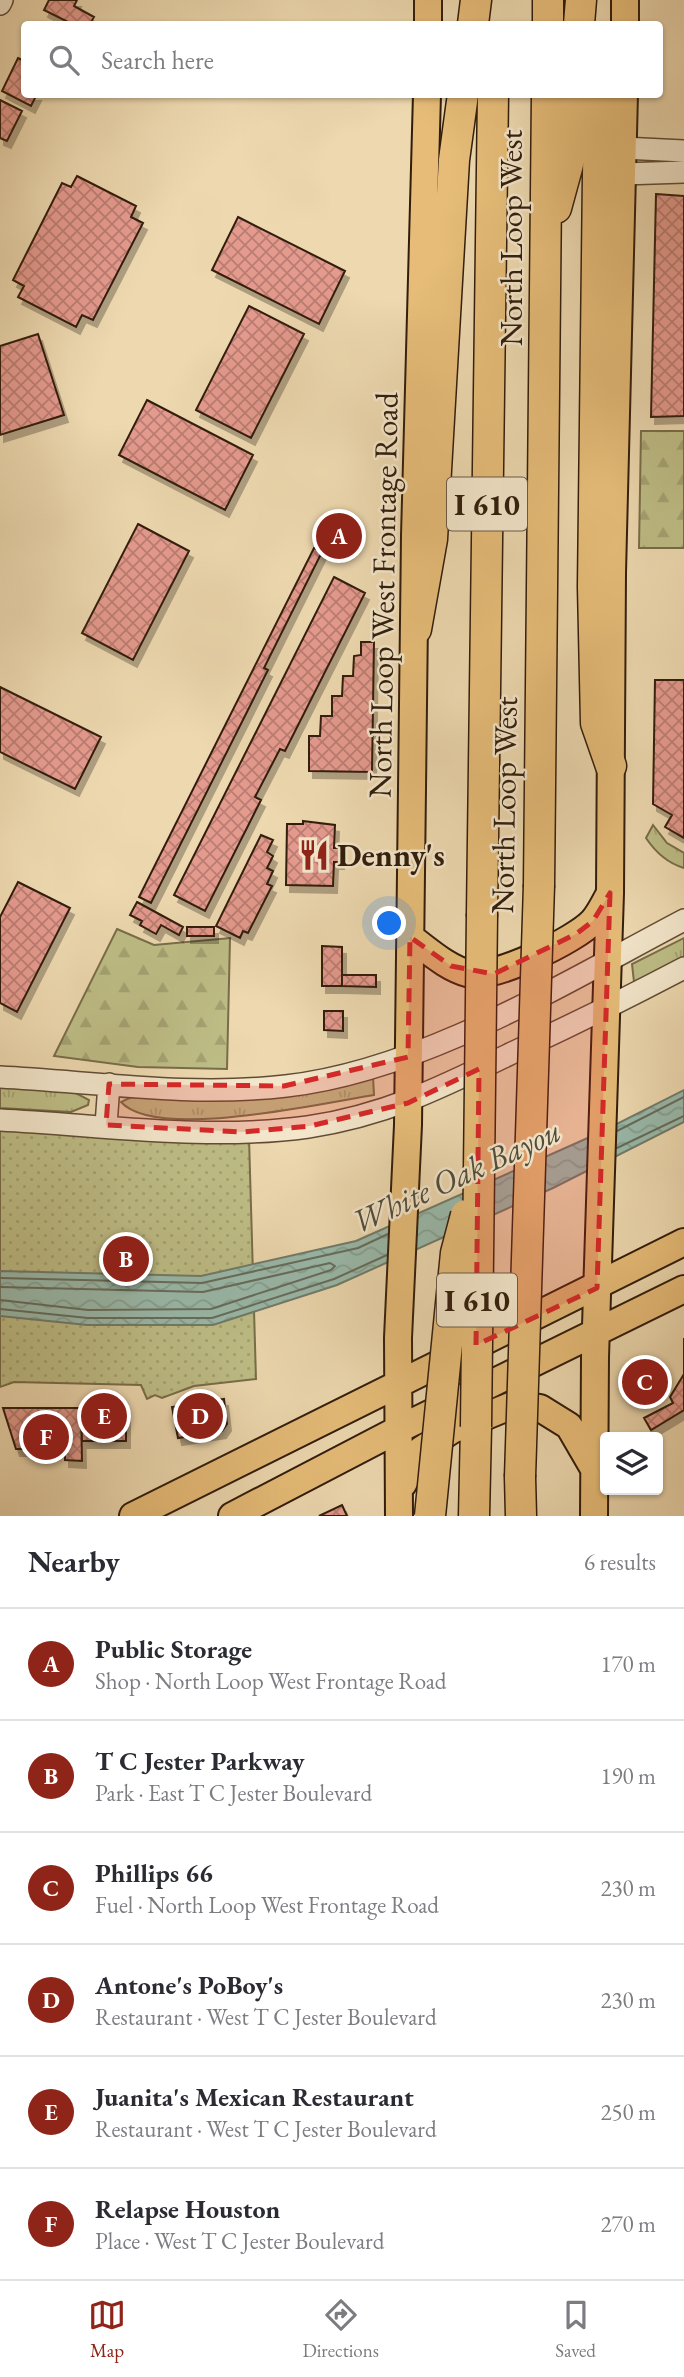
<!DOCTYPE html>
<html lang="en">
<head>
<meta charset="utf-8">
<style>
	body { margin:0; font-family:"EB Garamond",serif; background:#f7f7f7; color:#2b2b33 }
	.controls { position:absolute; right:21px; bottom:21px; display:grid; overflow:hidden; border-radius:7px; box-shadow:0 2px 5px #0004 }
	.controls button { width:63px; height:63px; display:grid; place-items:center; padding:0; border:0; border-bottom:2px solid #e1e1e2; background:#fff; color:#2b2b33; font:35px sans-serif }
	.you { position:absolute; left:390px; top:924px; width:24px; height:24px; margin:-18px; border:5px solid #fff; border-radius:50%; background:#1a73e8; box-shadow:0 0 0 10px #1a73e833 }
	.badge { display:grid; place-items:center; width:46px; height:46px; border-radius:50%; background:#8f2418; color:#fff; font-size:23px; font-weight:700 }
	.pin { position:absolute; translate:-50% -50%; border:4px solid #fff; box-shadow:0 2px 7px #0006 }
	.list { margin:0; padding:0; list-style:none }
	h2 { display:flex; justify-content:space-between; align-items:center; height:91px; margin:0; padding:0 28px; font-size:30px }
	h2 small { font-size:23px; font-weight:400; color:#7c7c81 }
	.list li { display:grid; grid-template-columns:46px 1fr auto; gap:21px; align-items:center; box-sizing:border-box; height:112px; padding:0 28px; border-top:2px solid #e1e1e2 }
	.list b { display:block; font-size:26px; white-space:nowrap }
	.list p { margin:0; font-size:23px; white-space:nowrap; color:#7c7c81 }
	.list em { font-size:23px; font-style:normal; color:#7c7c81 }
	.icon { flex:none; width:38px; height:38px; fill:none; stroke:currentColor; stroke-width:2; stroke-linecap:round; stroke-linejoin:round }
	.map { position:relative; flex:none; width:684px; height:1516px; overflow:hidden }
	.search { position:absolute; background:#fff; box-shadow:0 2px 5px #0004; left:21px; right:21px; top:21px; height:77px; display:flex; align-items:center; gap:18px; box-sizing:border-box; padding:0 24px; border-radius:7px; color:#7c7c81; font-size:26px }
	.sheet { height:763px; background:#fff }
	nav { display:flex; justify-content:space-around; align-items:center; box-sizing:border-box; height:98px; border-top:2px solid #e1e1e2; background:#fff; font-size:19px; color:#7c7c81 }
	nav a { display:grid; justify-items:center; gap:4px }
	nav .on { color:#8f2418 }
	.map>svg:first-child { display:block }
</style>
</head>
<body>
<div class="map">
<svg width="684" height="1516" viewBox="0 0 684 1516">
	<defs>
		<pattern id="grass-tufts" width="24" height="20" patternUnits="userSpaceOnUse" patternTransform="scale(1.75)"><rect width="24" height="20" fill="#bebd86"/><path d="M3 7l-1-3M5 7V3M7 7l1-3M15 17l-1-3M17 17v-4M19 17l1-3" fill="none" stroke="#a4a272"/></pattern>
		<pattern id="forest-firs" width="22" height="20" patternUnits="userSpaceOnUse" patternTransform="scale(1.75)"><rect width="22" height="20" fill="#bebd86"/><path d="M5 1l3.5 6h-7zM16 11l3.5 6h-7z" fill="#a4a272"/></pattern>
		<pattern id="park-dots" width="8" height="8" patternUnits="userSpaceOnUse" patternTransform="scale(1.75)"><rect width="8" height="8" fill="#bebd86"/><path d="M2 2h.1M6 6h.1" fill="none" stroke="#a4a272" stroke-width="1.8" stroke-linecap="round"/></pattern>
		<pattern id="water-waves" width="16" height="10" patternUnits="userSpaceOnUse" patternTransform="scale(1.75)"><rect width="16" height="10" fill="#99baab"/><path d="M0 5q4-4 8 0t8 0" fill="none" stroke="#849f92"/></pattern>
		<pattern id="building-cross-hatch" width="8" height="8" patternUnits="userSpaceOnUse" patternTransform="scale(1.75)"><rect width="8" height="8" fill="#e59a8e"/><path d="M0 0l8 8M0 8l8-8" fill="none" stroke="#ba7d72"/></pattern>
		<filter id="shadow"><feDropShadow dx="4" dy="7" stdDeviation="0" flood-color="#0004"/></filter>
	</defs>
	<rect width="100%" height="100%" fill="#edd8af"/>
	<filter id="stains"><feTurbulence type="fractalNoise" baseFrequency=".00286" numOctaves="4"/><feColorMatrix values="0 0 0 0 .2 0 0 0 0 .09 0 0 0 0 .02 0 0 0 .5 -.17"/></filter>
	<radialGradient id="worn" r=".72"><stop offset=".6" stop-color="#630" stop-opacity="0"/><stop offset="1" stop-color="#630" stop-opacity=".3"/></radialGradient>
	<path fill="url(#grass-tufts)" stroke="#786d49" stroke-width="2" d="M653,825L667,843L684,853V868C667,863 656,853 646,838Z
		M684,938V957L634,982L632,964Z
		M373,1076L374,1095C323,1103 156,1141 121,1102L146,1090Z
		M0,1085L70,1090L89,1100L88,1105L71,1112L0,1108Z"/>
	<path fill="url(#forest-firs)" stroke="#786d49" stroke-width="2" d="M641,431H684V548H639Z
		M117,929L154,945L230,938L227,1069L138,1067L54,1056Z"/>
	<path fill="url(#park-dots)" stroke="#786d49" stroke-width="2" d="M0,1127L249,1138L256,1379L194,1386L162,1398L155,1395L147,1399L141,1385L14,1382L0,1387Z"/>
	<path fill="url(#water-waves)" stroke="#6f7b6b" stroke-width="2" d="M684,1090V1122L553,1188L337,1285L213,1325H87L0,1316V1271L201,1276L356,1241L599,1133Z"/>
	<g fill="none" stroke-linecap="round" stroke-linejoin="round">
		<path stroke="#656c5c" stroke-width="2" d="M617,1131L684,1097
			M617,1148L684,1116
			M0,1278L202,1283L358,1248L388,1234
			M0,1287L203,1292L330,1263L335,1266L331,1270L211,1309L88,1310L0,1300
			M0,1309L88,1318H212L334,1279L387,1255"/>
	</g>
	<path fill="url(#building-cross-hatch)" stroke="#311d0c" stroke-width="2" filter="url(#shadow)" d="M49,0H77L74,6L94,17L90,24H72L44,10Z
		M18,58L24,61V94H37L31,106L2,91Z
		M0,100L22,111L7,141L0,138Z
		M77,176L136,206L131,217L143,223L93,320L82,315L76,327L18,297L24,286L13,280L62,183L71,187Z
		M656,194L684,196V416L651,417Z
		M238,217L345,271L319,324L212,270Z
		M249,306L304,334L251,438L196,410Z
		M38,334L64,415L0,435V346Z
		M147,400L253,455L225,510L119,455Z
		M343,518L356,535L345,542L347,545L337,555L319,540Z
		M138,524L189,551L133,660L82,633Z
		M314,548L322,552L264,668L268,670L151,903L139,897Z
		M334,577L365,593L285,751L280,749L255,797L261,800L205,911L174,895Z
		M361,642H374L372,772L309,771V736H320L321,716H332V696H342L343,676H353L354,656L361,655Z
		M655,680H684V838L665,827L672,815L653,804Z
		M0,687L101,737L75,789L0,752Z
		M303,821L335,825L334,848H341L340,862H334L333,886L286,885L287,824H303Z
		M261,835L273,840L267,852L273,856L267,868L273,871L267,884L272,886L248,933L243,931L240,938L216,926Z
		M18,882L70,908L17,1012L0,1003V917Z
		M137,902L183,927L179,935L161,925L156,934L140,925L142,921L130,915Z
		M187,927H214V936H187Z
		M322,946L342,947V986H322Z
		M342,975H376V987L342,986Z
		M324,1011H343V1031L324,1030Z
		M684,1338V1410L651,1430L644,1418L673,1403L670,1397L684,1374Z
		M224,1399L227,1424L222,1431L178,1438L172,1407Z
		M126,1406V1441H82L81,1408Z
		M3,1408H81L82,1461L65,1460V1449H16Z
		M342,1505L347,1516H319Z"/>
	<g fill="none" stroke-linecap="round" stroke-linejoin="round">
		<defs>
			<path id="minor" d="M0,4L2,0
				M623,148L684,151
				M623,174L684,172
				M0,1077C94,1082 191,1097 286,1086C421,1071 564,983 684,920
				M0,1120C101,1125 207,1141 308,1127C387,1115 442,1087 512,1053C570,1026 627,998 684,968
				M106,1125L109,1084"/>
			<path id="major" d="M428,24V0
				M625,24V0
				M410,937C429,951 447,968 470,974C494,979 576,940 593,921C600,913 605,902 610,893
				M403,1484L421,1450L452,1430L515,1404L540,1408L569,1426L594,1469
				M133,1516L684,1242
				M232,1516L401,1428L684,1289
				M399,1516L398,1338L408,1125L415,536L427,94
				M594,1516L595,1357L610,893L612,573L624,94"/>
			<path id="highway" d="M473,24L476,0
				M548,24V0
				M579,24L581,0
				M599,94L593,587L596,723L611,766
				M556,208L568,164L573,94
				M416,629L432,539L454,160L463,94
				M539,885L547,94
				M482,914L493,94
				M520,1477L521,1516
				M474,1516L476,1427"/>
		</defs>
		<use href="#minor" stroke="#604c35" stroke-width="24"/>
		<use href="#major" stroke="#311d0c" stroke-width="30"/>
		<use href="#highway" stroke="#311d0c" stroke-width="33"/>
		<use href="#minor" stroke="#f3e6cb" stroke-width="21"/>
		<use href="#major" stroke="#e6bc78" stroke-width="26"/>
		<use href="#highway" stroke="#e6bc78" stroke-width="30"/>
		<defs>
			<path id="highway-bridge" d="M476,1427L482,914
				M520,1477L539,885
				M430,1516L456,1253L466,1215"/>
		</defs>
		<use href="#highway-bridge" stroke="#311d0c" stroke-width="33" stroke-linecap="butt"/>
		<use href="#highway-bridge" stroke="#e6bc78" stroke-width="30"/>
	</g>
	<path fill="#d62828" fill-opacity="0.2" stroke="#d62828" stroke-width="5" stroke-dasharray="14 9" stroke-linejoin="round" d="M610,893L597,1288L476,1345L479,1069L408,1103L310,1126L243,1132L106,1125L109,1084L284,1086L408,1057L410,937L451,966L494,974L576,934L593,921Z"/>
	<defs>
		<symbol id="restaurant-bare" viewBox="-9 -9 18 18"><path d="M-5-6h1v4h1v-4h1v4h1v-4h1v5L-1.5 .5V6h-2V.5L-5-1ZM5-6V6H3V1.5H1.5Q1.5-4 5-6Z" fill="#8f2418" stroke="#f3e6cb" stroke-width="2.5" paint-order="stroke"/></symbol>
	</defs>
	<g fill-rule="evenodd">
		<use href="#restaurant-bare" x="292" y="833" width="44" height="44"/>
	</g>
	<g text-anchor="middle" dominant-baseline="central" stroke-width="5" stroke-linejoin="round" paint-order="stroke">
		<g fill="#f3e6cb" stroke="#6b5945" stroke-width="2">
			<rect x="447" y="477.5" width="80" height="53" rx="5"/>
			<rect x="437" y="1273.5" width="80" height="53" rx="5"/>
		</g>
		<g font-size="30" font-weight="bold" fill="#311d0c">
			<text x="487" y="504">I 610</text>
			<text x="477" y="1300">I 610</text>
		</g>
		<g font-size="32" fill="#311d0c" stroke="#f3e6cb">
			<text transform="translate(511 238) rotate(-90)">North Loop West</text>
			<text transform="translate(383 595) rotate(-89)">North Loop West Frontage Road</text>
			<text transform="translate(504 805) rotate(-89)">North Loop West</text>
		</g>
		<g font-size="32" font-weight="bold" fill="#311d0c" stroke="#f3e6cb" text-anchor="start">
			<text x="337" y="855">Denny's</text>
		</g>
		<g font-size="33" font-style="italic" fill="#504c3c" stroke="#f3e6cb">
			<text transform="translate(456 1176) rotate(-25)">White Oak Bayou</text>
		</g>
	</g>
	<rect width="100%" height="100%" filter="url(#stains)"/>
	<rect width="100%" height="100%" fill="url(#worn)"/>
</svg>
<div class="controls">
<button><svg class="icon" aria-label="layers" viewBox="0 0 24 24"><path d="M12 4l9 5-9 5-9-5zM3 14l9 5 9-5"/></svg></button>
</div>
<div class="you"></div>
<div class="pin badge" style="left:339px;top:536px">A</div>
<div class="pin badge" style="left:126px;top:1259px">B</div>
<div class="pin badge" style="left:645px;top:1382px">C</div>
<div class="pin badge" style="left:200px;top:1416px">D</div>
<div class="pin badge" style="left:104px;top:1416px">E</div>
<div class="pin badge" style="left:46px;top:1437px">F</div>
<div class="search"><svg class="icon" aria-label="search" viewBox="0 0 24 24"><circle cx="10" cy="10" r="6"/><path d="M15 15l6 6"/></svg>Search here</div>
</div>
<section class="sheet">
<h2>Nearby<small>6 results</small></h2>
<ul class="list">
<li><span class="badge">A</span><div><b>Public Storage</b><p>Shop · North Loop West Frontage Road</p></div><em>170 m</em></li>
<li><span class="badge">B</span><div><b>T C Jester Parkway</b><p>Park · East T C Jester Boulevard</p></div><em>190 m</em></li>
<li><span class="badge">C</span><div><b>Phillips 66</b><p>Fuel · North Loop West Frontage Road</p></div><em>230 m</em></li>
<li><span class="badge">D</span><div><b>Antone's PoBoy's</b><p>Restaurant · West T C Jester Boulevard</p></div><em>230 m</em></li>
<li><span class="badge">E</span><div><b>Juanita's Mexican Restaurant</b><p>Restaurant · West T C Jester Boulevard</p></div><em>250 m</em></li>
<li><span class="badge">F</span><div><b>Relapse Houston</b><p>Place · West T C Jester Boulevard</p></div><em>270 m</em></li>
</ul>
</section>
<nav>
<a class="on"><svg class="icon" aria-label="map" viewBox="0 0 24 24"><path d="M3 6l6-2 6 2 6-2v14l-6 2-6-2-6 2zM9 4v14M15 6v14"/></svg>Map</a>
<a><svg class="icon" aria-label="directions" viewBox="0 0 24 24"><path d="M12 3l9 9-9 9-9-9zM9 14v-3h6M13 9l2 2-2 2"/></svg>Directions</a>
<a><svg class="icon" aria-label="saved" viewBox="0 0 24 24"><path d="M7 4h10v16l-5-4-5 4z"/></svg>Saved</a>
</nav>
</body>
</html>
